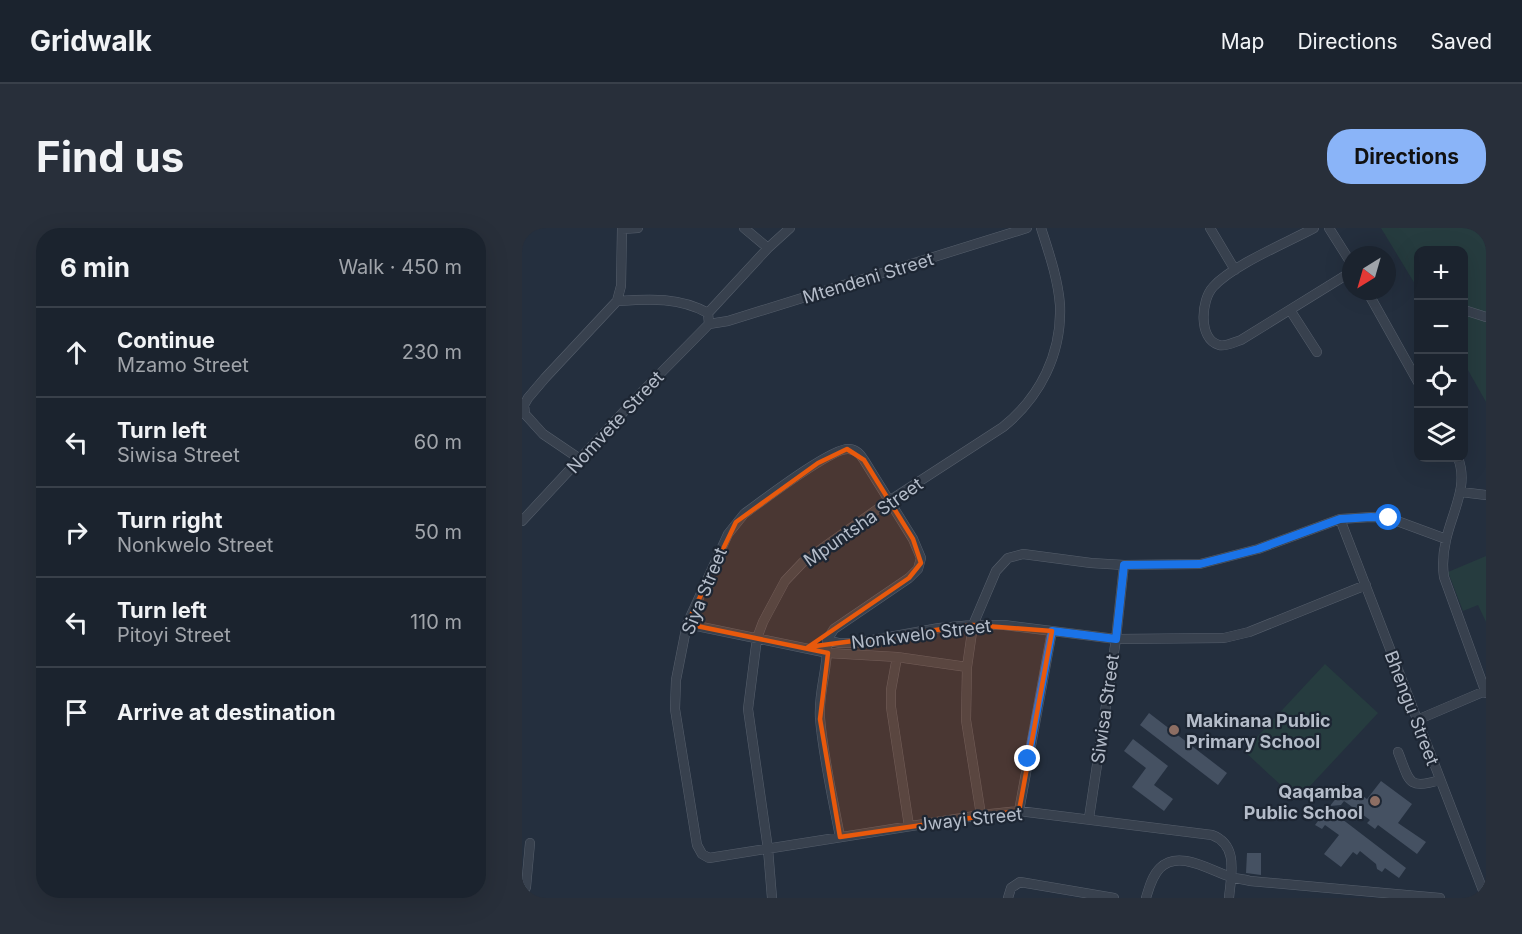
<!DOCTYPE html>
<html lang="en">
<head>
<meta charset="utf-8">
<style>
	body { margin:0; font-family:Inter,sans-serif; background:#282f3a; color:#f1f3f6 }
	.controls { position:absolute; right:18px; top:18px; display:grid; overflow:hidden; border-radius:12px; box-shadow:0 6px 24px #0002 }
	.controls button { width:54px; height:54px; display:grid; place-items:center; padding:0; border:0; border-bottom:2px solid #39404a; background:#1b232e; color:#f1f3f6; font:30px sans-serif }
	.compass { position:absolute; left:820px; top:18px; width:54px; height:54px; border-radius:50%; background:#1b232e; box-shadow:0 6px 24px #0002; rotate:217deg }
	.stop { position:absolute; width:18px; height:18px; margin:-14px; border:4px solid #1a73e8; border-radius:50%; background:#fff }
	.stop.end { background:#1a73e8; border-color:#fff; box-shadow:0 2px 6px #0008 }
	.list { margin:0; padding:0; list-style:none }
	h2 { display:flex; justify-content:space-between; align-items:center; height:78px; margin:0; padding:0 24px; font-size:26px }
	h2 small { font-size:20px; font-weight:400; color:#a0a4aa }
	.list li { display:grid; grid-template-columns:39px 1fr auto; gap:18px; align-items:center; box-sizing:border-box; height:90px; padding:0 24px; border-top:2px solid #39404a }
	.list b { display:block; font-size:22px; white-space:nowrap }
	.list p { margin:0; font-size:20px; white-space:nowrap; color:#a0a4aa }
	.list em { font-size:20px; font-style:normal; color:#a0a4aa }
	.icon { flex:none; width:33px; height:33px; fill:none; stroke:currentColor; stroke-width:2; stroke-linecap:round; stroke-linejoin:round }
	.map { position:relative; flex:none; width:964px; height:670px; overflow:hidden; border-radius:24px }
	header { display:flex; align-items:center; gap:36px; box-sizing:border-box; height:84px; padding:0 30px; background:#1b232e; border-bottom:2px solid #39404a }
	header strong { font-size:28px }
	nav { display:flex; gap:33px; margin-inline-start:auto; font-size:21px }
	.intro { display:flex; align-items:center; justify-content:space-between; box-sizing:border-box; height:144px; padding:0 36px }
	h1 { margin:0; font-size:42px }
	.button { padding:15px 27px; border-radius:24px; background:#8ab4f8; color:#111; font-size:21px; font-weight:700 }
	main { display:flex; gap:36px; padding:0 36px }
	aside { flex:1; background:#1b232e; border-radius:24px; box-shadow:0 6px 24px #0002 }
	.map>svg:first-child { display:block }
</style>
</head>
<body>
<header>
<strong>Gridwalk</strong>
<nav><a>Map</a><a>Directions</a><a>Saved</a></nav>
</header>
<div class="intro"><h1>Find us</h1><a class="button">Directions</a></div>
<main>
<aside>
<h2>6 min<small>Walk · 450 m</small></h2>
<ul class="list">
<li><svg class="icon" aria-label="ahead" viewBox="0 0 24 24"><path d="M12 20V5M6 11l6-6 6 6"/></svg><div><b>Continue</b><p>Mzamo Street</p></div><em>230 m</em></li>
<li><svg class="icon" aria-label="left" viewBox="0 0 24 24"><path d="M17 20v-9H6M10 6l-5 5 5 5"/></svg><div><b>Turn left</b><p>Siwisa Street</p></div><em>60 m</em></li>
<li><svg class="icon" aria-label="right" viewBox="0 0 24 24"><path d="M7 20v-9h11M14 6l5 5-5 5"/></svg><div><b>Turn right</b><p>Nonkwelo Street</p></div><em>50 m</em></li>
<li><svg class="icon" aria-label="left" viewBox="0 0 24 24"><path d="M17 20v-9H6M10 6l-5 5 5 5"/></svg><div><b>Turn left</b><p>Pitoyi Street</p></div><em>110 m</em></li>
<li><svg class="icon" aria-label="arrive" viewBox="0 0 24 24"><path d="M6 21V4h12l-3 4 3 4H6"/></svg><div><b>Arrive at destination</b></div></li>
</ul>
</aside>
<div class="map">
<svg width="964" height="670" viewBox="0 0 964 670">
	<rect width="100%" height="100%" fill="#242f3e"/>
	<path fill="#263c3f" d="M859,0H964V174L942,135V22H896V61Z
		M964,328V394L956,377L941,383L926,344Z
		M803,436L856,485L775,572L722,523Z"/>
	<path fill="#455162" d="M627,485L705,545L696,557L618,497Z
		M611,511L646,538L632,557L651,571L642,583L610,559L624,540L602,523Z
		M859,553L890,576L876,595L904,614L895,626L856,597L853,601L845,595L848,592L822,573L819,577L808,578L815,569L812,566L821,554L845,571Z
		M803,578L884,640L877,650L863,640L860,644L855,641L854,636L838,623L835,627L831,624L819,639L802,626L817,607L803,597L800,601L793,597L796,593L794,591Z
		M725,625H739V647L724,645Z"/>
	<g fill="none" stroke-linecap="round" stroke-linejoin="round">
		<defs>
			<path id="minor" d="M222,0L246,20
				M688,0L713,42
				M792,0C764,15 711,37 691,59C679,72 676,111 697,117C704,119 712,114 719,112L829,44
				M807,0L829,35
				M100,1L116,0
				M845,63L896,154
				M95,73C128,71 157,69 186,85
				M768,82L795,124
				M942,82L964,89
				M187,96L206,93L505,0
				M187,96L186,85L246,20L268,0
				M936,230C947,258 930,284 924,312C921,325 920,336 922,349L964,465
				M58,231L21,206L3,186L2,177L6,170L23,150L95,73L99,58L100,0
				M939,264L964,267
				M818,291L962,665L960,670
				M0,293L122,162L187,96
				M165,396L306,425L375,429L445,439
				M305,412L317,415H334L417,400L451,397H482L594,411L702,410L727,404L844,357
				M375,429L369,462V479L387,598
				M895,492L963,463
				M876,524C887,551 885,563 917,552
				M497,583L530,403
				M459,587L444,492L445,439L451,397L474,343L486,330L501,326L569,335L602,337L678,336L736,321L818,291L849,289L867,290L924,311
				M567,590L594,411L602,337
				M318,609C311,571 301,528 298,490C296,463 307,438 305,412L312,401L387,350L396,341L399,330L391,311L342,232C338,226 335,222 327,221C310,219 240,273 222,286L206,306L165,396L154,452L153,481L175,617L180,626L187,630L459,587L497,583L690,607C717,617 709,647 707,670
				M0,670L4,659L8,615
				M250,670L246,621L226,481L235,410L241,394L263,353L281,334L367,273L481,199C518,169 540,126 538,77C536,51 527,25 519,0
				M486,670L489,660L498,654L592,670
				M624,670C627,660 630,648 638,640C657,621 689,643 709,649C715,651 722,651 728,653L918,670"/>
		</defs>
		<use href="#minor" stroke="#565f6c" stroke-width="10"/>
		<use href="#minor" stroke="#38414e" stroke-width="9"/>
	</g>
	<g fill="none" stroke-linecap="round" stroke-linejoin="round">
		<path stroke="#1a73e8" stroke-width="8" d="M506,531L530,403L594,411L602,337L678,336L736,321L818,291L849,289L867,290"/>
	</g>
	<path fill="#e8590c" fill-opacity="0.2" stroke="#e8590c" stroke-width="4.5" stroke-linejoin="round" d="M325,221L342,232L391,311L399,335L387,350L286,419L451,397L530,403L497,583L318,609L298,491L306,425L165,396L214,294L296,235Z"/>
	<g fill="#8d6e63" stroke="#1d2633" stroke-width="2">
		<circle cx="652" cy="502" r="6"/>
		<circle cx="853" cy="573" r="6"/>
	</g>
	<g text-anchor="middle" dominant-baseline="central" stroke-width="4.5" stroke-linejoin="round" paint-order="stroke">
		<g font-size="18" fill="#b4bcc9" stroke="#1d2633">
			<text transform="translate(346 50) rotate(-17)">Mtendeni Street</text>
			<text transform="translate(93 194) rotate(-47)">Nomvete Street</text>
			<text transform="translate(341 294) rotate(-35)">Mpuntsha Street</text>
			<text transform="translate(182 363) rotate(-68)">Siya Street</text>
			<text transform="translate(399 406) rotate(-7)">Nonkwelo Street</text>
			<text transform="translate(890 480) rotate(69)">Bhengu Street</text>
			<text transform="translate(583 481) rotate(-82)">Siwisa Street</text>
			<text transform="translate(448 591) rotate(-6)">Jwayi Street</text>
		</g>
		<g font-size="18" font-weight="bold" fill="#b4bcc9" stroke="#1d2633" text-anchor="start">
			<text x="664" y="492">Makinana Public<tspan x="664" dy="21">Primary School</tspan></text>
			<text x="841" y="563" text-anchor="end">Qaqamba<tspan x="841" dy="21">Public School</tspan></text>
		</g>
	</g>
</svg>
<div class="controls">
<button>+</button>
<button>−</button>
<button><svg class="icon" aria-label="locate" viewBox="0 0 24 24"><circle cx="12" cy="12" r="6"/><path d="M12 2v4M12 18v4M2 12h4M18 12h4"/></svg></button>
<button><svg class="icon" aria-label="layers" viewBox="0 0 24 24"><path d="M12 4l9 5-9 5-9-5zM3 14l9 5 9-5"/></svg></button>
</div>
<svg class="compass" viewBox="-18 -18 36 36"><path d="M0-13l5 13h-10z" fill="#e53935"/><path d="M0 13l5-13h-10z" fill="#a0a4aa"/></svg>
<div class="stop" style="left:867px;top:290px"></div>
<div class="stop end" style="left:506px;top:531px"></div>
</div>
</main>
</body>
</html>
